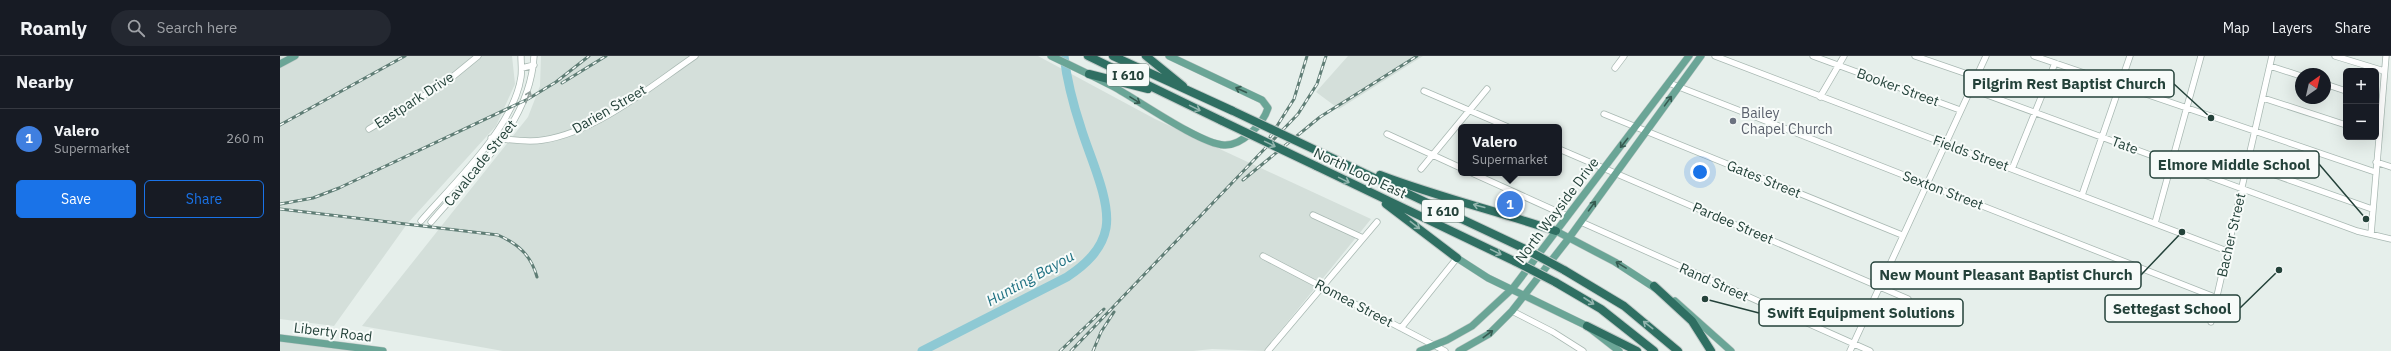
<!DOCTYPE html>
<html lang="en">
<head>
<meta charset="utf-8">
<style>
	body { margin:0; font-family:"IBM Plex Sans",sans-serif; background:#242831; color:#f1f3f6 }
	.controls { position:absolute; right:12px; top:12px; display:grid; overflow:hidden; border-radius:6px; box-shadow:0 4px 16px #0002 }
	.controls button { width:36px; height:36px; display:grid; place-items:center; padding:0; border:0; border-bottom:1px solid #363941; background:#171b24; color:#f1f3f6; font:20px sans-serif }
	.compass { position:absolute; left:2015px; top:12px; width:36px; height:36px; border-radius:50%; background:#171b24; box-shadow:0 4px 16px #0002; rotate:34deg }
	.you { position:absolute; left:1420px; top:116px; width:14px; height:14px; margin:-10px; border:3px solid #fff; border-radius:50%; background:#1a73e8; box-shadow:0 0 0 6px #1a73e833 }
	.badge { display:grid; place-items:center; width:26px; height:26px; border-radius:50%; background:#1a73e8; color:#fff; font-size:13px; font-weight:700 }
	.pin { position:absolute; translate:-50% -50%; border:2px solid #fff; box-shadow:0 1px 4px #0006 }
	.popup { position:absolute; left:1178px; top:68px; width:104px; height:52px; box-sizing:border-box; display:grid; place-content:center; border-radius:6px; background:#171b24; filter:drop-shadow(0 1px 3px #0005); font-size:13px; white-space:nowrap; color:#9ea1a6 }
	.popup b { font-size:15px; color:#f1f3f6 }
	.popup::after { content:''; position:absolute; left:50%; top:100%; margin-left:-8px; border:8px solid transparent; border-top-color:#171b24 }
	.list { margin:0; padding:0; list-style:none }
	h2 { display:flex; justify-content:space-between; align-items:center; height:52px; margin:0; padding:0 16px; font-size:17px }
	h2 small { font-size:13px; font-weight:400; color:#9ea1a6 }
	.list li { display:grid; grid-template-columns:26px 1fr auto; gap:12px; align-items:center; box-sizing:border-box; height:60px; padding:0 16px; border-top:1px solid #363941 }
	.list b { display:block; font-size:15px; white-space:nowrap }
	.list p { margin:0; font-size:13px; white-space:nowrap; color:#9ea1a6 }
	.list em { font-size:13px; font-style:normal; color:#9ea1a6 }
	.actions { display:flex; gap:8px; padding:12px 16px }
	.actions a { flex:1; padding:9px 0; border:1px solid #1a73e8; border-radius:6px; text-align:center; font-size:14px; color:#1a73e8 }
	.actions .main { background:#1a73e8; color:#fff }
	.icon { flex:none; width:22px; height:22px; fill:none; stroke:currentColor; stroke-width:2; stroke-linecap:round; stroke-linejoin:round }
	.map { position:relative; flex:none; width:2111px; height:295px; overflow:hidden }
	header { display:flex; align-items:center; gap:24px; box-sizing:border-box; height:56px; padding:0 20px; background:#171b24; border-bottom:1px solid #363941 }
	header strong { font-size:19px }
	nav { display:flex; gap:22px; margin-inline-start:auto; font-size:14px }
	.search { width:280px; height:36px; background:#242831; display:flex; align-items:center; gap:10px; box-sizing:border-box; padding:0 14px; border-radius:22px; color:#9ea1a6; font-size:15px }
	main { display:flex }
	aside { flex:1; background:#171b24 }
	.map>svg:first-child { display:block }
</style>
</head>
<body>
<header>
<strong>Roamly</strong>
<div class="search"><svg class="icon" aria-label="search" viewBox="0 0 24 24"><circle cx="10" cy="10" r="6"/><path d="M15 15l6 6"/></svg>Search here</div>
<nav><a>Map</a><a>Layers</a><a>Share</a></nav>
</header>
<main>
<aside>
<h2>Nearby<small></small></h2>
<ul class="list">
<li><span class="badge" style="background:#3f7fe0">1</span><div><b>Valero</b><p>Supermarket</p></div><em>260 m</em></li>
</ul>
<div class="actions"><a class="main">Save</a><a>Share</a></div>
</aside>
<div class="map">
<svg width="2111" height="295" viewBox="0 0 2111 295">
	<rect width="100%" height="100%" fill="#e6efeb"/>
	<path fill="#d4dfda" d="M0,0H232L235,28L216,70L127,168L54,270L0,263Z
		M261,0H758L875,63L1091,163L984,295L932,293L913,295H223L82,270L248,61L260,30Z
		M1068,0H1143L1059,53L1036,36Z
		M0,285L82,295H0Z"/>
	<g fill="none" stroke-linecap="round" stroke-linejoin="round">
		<path stroke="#8ec9d4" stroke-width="9" d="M642,295L787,221C805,209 822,194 826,172C831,144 809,99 801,72C793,48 787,25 784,0"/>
		<defs>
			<path id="minor" d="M1435,0L1947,195
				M1533,0L1680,54
				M1635,0L1696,21
				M1754,0L2095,116
				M2055,0L2104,15
				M1990,10L2021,20
				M242,12L254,9
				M1335,12L1344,0
				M1389,27L1937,242
				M2045,28L2066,35
				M1691,33L2077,175L2111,183
				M1144,35L1228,71
				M1540,41L1564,0
				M1983,42L2066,69
				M1324,58L1622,179
				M89,73L165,27L198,0
				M1107,78L1181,112
				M211,82C228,83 246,87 263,84C317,76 371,30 415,0
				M1279,93L1628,243
				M2096,106L2111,111
				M1967,109L2092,153
				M1141,113L1207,33
				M1732,113L1775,7
				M1192,117L1287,160
				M1802,139L1850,0
				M1033,159L1083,182
				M141,165C173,128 234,71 241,21C242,14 241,7 241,0
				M151,166C193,116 250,69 254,0
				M1301,166L1590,295
				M1875,167L1921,0
				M2091,178L2106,0
				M983,200L1165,295
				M1232,255L1273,276L1303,295
				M1931,266L1992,0
				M1121,272L1177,202
				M988,295L1097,166
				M1570,295L1706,0"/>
			<path id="major" d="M771,0C792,10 813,20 834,31C858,44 920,88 944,89C962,90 983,68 988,52L982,44L889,0
				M0,8L15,0
				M1276,175L1335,206L1378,234
				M1177,202L1208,222L1307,270L1339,295
				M1395,245L1451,295
				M0,282L103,295
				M1140,295L1167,284L1192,270L1233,232L1409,0
				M1179,295L1209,278L1232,255L1289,182L1421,0"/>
			<path id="highway" d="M808,0L942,65
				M833,0L953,55
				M866,0L903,30
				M809,18L868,33
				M1046,99L1245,193
				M1036,110L1236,206
				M1100,119C1158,141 1217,155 1276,175
				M1106,148L1177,202
				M1284,214L1344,250L1398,295
				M1275,226L1321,253L1374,295
				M1374,230L1412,265L1431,295
				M1307,270L1357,295"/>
		</defs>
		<use href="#minor" stroke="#a8b8b2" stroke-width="7"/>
		<use href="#major" stroke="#c2cac8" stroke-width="8"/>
		<use href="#highway" stroke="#c2cac8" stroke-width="10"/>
		<use href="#minor" stroke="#fff" stroke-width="5.5"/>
		<use href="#major" stroke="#6aa596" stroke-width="7"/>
		<use href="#highway" stroke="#2f6f62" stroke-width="8"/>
		<defs>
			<path id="rail" d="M282,27L326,0
				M0,69L125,0
				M990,81L1014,43L1027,0
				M963,124L1040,61L1137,0
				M0,148L33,142L59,132L248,43L276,26L309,0
				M0,153L218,179C238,188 251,199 257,221
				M780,295L824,253
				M791,295L1018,58L1037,28L1046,0
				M813,295L821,276L834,256"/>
		</defs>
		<use href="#rail" stroke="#5f7d75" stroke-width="3"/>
		<use href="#rail" stroke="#f7fbf9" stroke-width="1.5" stroke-dasharray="4.5" stroke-linecap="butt"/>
		<defs>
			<path id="highway-bridge" d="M953,55L1046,99
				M942,65L1036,110
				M1245,193L1284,214
				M1236,206L1275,226"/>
		</defs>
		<use href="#highway-bridge" stroke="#c2cac8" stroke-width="10" stroke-linecap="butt"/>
		<use href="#highway-bridge" stroke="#2f6f62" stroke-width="8"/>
	</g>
	<defs><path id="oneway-shaft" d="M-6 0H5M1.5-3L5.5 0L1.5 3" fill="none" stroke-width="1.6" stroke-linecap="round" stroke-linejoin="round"/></defs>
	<g stroke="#365b51">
		<use href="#oneway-shaft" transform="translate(961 34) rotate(-156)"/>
		<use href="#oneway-shaft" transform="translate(855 44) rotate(32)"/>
		<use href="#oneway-shaft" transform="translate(1388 45) rotate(-54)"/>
		<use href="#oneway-shaft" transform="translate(1344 87) rotate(129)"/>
		<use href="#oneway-shaft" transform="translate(1312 150) rotate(-54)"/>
		<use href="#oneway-shaft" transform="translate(1341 209) rotate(-149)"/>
		<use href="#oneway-shaft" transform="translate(1208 278) rotate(-37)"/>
	</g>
	<use stroke="#92a09c" href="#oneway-shaft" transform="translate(248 41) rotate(-69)"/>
	<g stroke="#93b5ae">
		<use href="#oneway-shaft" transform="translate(915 52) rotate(26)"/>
		<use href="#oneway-shaft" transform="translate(990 88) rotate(26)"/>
		<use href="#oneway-shaft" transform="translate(1064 124) rotate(26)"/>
		<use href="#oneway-shaft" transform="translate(1199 150) rotate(-165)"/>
		<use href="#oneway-shaft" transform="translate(1135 169) rotate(38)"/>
		<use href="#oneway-shaft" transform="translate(1216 196) rotate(26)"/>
		<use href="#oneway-shaft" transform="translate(1309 245) rotate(33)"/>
		<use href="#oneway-shaft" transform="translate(1368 269) rotate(-142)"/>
	</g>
	<circle fill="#6b7280" stroke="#f7fbf9" stroke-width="1.5" cx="1453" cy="65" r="4"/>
	<g text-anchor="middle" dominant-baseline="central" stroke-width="4" stroke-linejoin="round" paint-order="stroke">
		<g fill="#f7fbf9" stroke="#637a73" stroke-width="1">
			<rect x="827" y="8" width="42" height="22" rx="3"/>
			<rect x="1142" y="144" width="42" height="22" rx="3"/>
		</g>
		<g font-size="13" font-weight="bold" fill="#24423a">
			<text x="848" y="19">I 610</text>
			<text x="1163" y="155">I 610</text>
		</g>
		<g font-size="14" fill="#24423a" stroke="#f7fbf9">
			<text transform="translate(1618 31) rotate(20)">Booker Street</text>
			<text transform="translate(134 44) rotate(-33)">Eastpark Drive</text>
			<text transform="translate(329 53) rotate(-30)">Darien Street</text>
			<text transform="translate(1845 89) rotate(20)">Tate</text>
			<text transform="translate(1691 97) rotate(20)">Fields Street</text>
			<text transform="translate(200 107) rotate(-51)">Cavalcade Street</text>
			<text transform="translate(1080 117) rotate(25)">North Loop East</text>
			<text transform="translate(1484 123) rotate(22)">Gates Street</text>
			<text transform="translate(1663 134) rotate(21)">Sexton Street</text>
			<text transform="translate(1277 154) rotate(-53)">North Wayside Drive</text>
			<text transform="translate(1453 167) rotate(23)">Pardee Street</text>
			<text transform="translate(1951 179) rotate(-77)">Bacher Street</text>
			<text transform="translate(1434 226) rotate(24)">Rand Street</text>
			<text transform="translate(1074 247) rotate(28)">Romea Street</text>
			<text transform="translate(53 276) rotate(7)">Liberty Road</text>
		</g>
		<g font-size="14" fill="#5b616d" stroke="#f7fbf9" text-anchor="start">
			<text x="1461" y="57">Bailey<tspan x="1461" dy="16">Chapel Church</tspan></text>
		</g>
		<g font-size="15" font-style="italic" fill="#1c6f80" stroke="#f7fbf9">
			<text transform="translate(750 222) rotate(-29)">Hunting Bayou</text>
		</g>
	</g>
	<path fill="none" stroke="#24423a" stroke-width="1.5" d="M1931 62L1894 28M2086 163L2039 108M1902 176L1861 219M1999 214L1960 252M1425 243L1479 257"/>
	<g fill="#24423a" stroke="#f7fbf9" stroke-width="1.5">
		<circle cx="1931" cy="62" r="4"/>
		<circle cx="2086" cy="163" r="4"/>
		<circle cx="1902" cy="176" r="4"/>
		<circle cx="1999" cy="214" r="4"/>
		<circle cx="1425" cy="243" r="4"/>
	</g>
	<g fill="#f7fbf9" stroke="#24423a" stroke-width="1.5">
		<rect x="1684" y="14" width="210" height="27" rx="4"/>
		<rect x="1870" y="95" width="169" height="27" rx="4"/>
		<rect x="1591" y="206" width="270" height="27" rx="4"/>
		<rect x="1825" y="239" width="135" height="27" rx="4"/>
		<rect x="1479" y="243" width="204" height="27" rx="4"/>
	</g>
	<g font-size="15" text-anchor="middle" font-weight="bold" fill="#24423a">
		<text x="1789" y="33">Pilgrim Rest Baptist Church</text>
		<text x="1954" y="114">Elmore Middle School</text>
		<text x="1726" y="224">New Mount Pleasant Baptist Church</text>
		<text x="1892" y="258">Settegast School</text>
		<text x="1581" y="262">Swift Equipment Solutions</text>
	</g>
</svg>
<div class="controls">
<button>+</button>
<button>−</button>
</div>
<svg class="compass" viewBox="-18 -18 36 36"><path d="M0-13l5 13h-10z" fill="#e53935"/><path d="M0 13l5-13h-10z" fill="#9ea1a6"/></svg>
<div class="you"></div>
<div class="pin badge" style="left:1230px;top:148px;background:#3f7fe0">1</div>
<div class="popup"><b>Valero</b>Supermarket</div>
</div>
</main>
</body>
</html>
